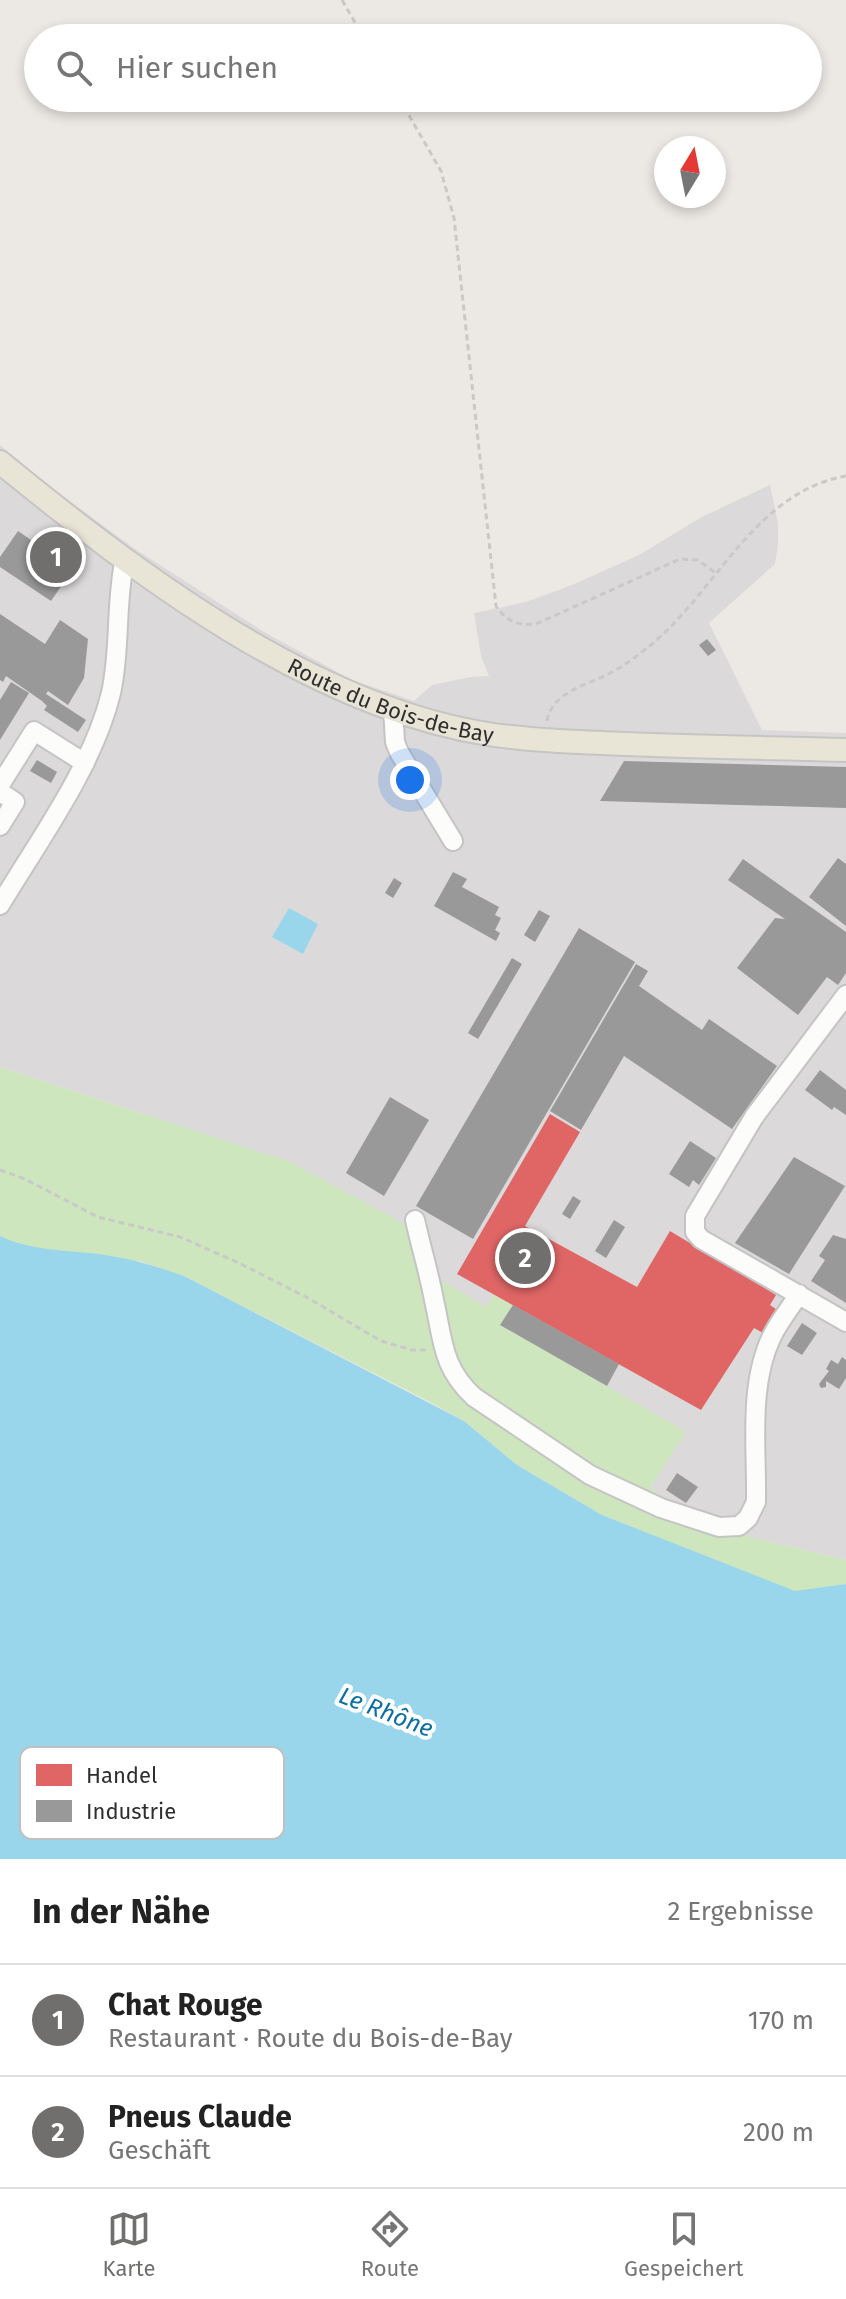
<!DOCTYPE html>
<html lang="de">
<head>
<meta charset="utf-8">
<style>
	body { margin:0; font-family:"Fira Sans",sans-serif; background:#f2f2f2; color:#222 }
	.compass { position:absolute; left:654px; top:136px; width:72px; height:72px; border-radius:50%; background:#fff; box-shadow:0 4px 12px #0003; rotate:10deg }
	.you { position:absolute; left:410px; top:780px; width:28px; height:28px; margin:-20px; border:6px solid #fff; border-radius:50%; background:#1a73e8; box-shadow:0 0 0 12px #1a73e833 }
	.badge { display:grid; place-items:center; width:52px; height:52px; border-radius:50%; background:#706f6e; color:#fff; font-size:26px; font-weight:700 }
	.pin { position:absolute; translate:-50% -50%; border:4px solid #fff; box-shadow:0 2px 8px #0006 }
	.list { margin:0; padding:0; list-style:none }
	h2 { display:flex; justify-content:space-between; align-items:center; height:104px; margin:0; padding:0 32px; font-size:34px }
	h2 small { font-size:26px; font-weight:400; color:#767676 }
	.list li { display:grid; grid-template-columns:52px 1fr auto; gap:24px; align-items:center; box-sizing:border-box; height:112px; padding:0 32px; border-top:2px solid #e0e0e0 }
	.list b { display:block; font-size:30px; white-space:nowrap }
	.list p { margin:0; font-size:26px; white-space:nowrap; color:#767676 }
	.list em { font-size:26px; font-style:normal; color:#767676 }
	.icon { flex:none; width:44px; height:44px; fill:none; stroke:currentColor; stroke-width:2; stroke-linecap:round; stroke-linejoin:round }
	.map { position:relative; flex:none; width:846px; height:1859px; overflow:hidden }
	.search { position:absolute; background:#fff; box-shadow:0 4px 12px #0003; left:24px; right:24px; top:24px; height:88px; display:flex; align-items:center; gap:20px; box-sizing:border-box; padding:0 28px; border-radius:44px; color:#767676; font-size:30px }
	.sheet { height:328px; background:#fff }
	nav { display:flex; justify-content:space-around; align-items:center; box-sizing:border-box; height:112px; border-top:2px solid #e0e0e0; background:#fff; font-size:22px; color:#767676 }
	nav a { display:grid; justify-items:center; gap:4px }
	nav .on { color:#706f6e }
	.map>svg:first-child { display:block }
</style>
</head>
<body>
<div class="map">
<svg width="846" height="1859" viewBox="0 0 846 1859">
	<rect width="100%" height="100%" fill="#ece8e4"/>
	<path fill="#dcd9db" d="M0,445L49,486L135,549L264,632L352,680L414,701L432,685L471,677L489,676L481,656L474,613L526,602L572,585L639,555L702,517L770,485L778,523V545L775,564L709,623L762,730L846,733V1560L749,1537L693,1510L662,1500L651,1486L686,1432L500,1325L512,1306L487,1308L416,1265L291,1162L0,1067Z"/>
	<path fill="#cee6be" d="M0,1067L291,1162L408,1226L416,1265L486,1307L494,1295L513,1305L501,1325L686,1432L651,1486L662,1500L693,1510L749,1537L846,1560V1584L822,1589L808,1610L697,1553L602,1515L517,1465L464,1421L430,1402L184,1276L139,1261L0,1312Z"/>
	<path fill="#99d6ec" d="M289,908L318,924L303,954L272,937Z
		M0,1236C32,1251 65,1250 99,1254C129,1258 156,1266 184,1276L464,1421L517,1465L602,1515L795,1591L846,1584V1859H0Z"/>
	<path fill="#e06666" d="M550,1114L580,1132L525,1226L637,1287L670,1231L776,1295L770,1305L780,1312L765,1334L754,1328L701,1410L457,1274Z"/>
	<path fill="#999" d="M18,531L73,569L51,601L0,567V557Z
		M0,614L45,644L60,620L88,639L84,678L68,705L48,691L46,694L86,720L78,732L44,710L47,706L42,701L6,676L3,682L0,680Z
		M707,639L716,650L708,656L699,645Z
		M11,682L29,693L0,740V700Z
		M37,760L57,772L51,783L30,771Z
		M624,761L846,767V808L600,801Z
		M838,858L846,864V926L809,897Z
		M743,859L846,932V973L838,985L827,977L798,1015L737,968L775,918L785,919L728,880Z
		M453,872L467,879L462,887L499,907L495,915L501,918L495,930L500,933L496,941L434,906Z
		M394,878L402,883L393,898L385,893Z
		M539,910L550,916L535,942L524,935Z
		M579,928L635,962L473,1239L416,1206Z
		M512,958L522,964L478,1039L468,1033Z
		M636,964L648,971L639,986L702,1030L709,1019L777,1066L732,1129L624,1056L581,1130L550,1111Z
		M820,1070L846,1090V1115L834,1107L832,1110L805,1090Z
		M390,1097L429,1120L384,1196L346,1173Z
		M690,1141L716,1158L699,1185L693,1180L689,1187L669,1174Z
		M794,1157L845,1186L789,1274L735,1243Z
		M573,1196L581,1201L570,1219L562,1214Z
		M614,1220L625,1227L606,1258L595,1251Z
		M833,1235L846,1239V1303L811,1281L825,1260L819,1256Z
		M513,1305L619,1364L607,1386L500,1325Z
		M802,1323L817,1333L802,1355L787,1346Z
		M842,1357L846,1360V1378L839,1389L826,1381V1387L821,1388L819,1384L829,1371L826,1369L831,1360L838,1364Z
		M677,1473L698,1487L686,1503L666,1490Z"/>
	<g fill="none" stroke-linecap="round" stroke-linejoin="round">
		<defs>
			<path id="minor" d="M393,709L395,742L399,752L453,841
				M0,785L34,731L85,763
				M0,792L15,802L0,826
				M0,905C39,840 93,767 111,693C121,648 115,603 125,558
				M846,995L754,1117L695,1216V1232L701,1239L846,1322
				M415,1220C421,1247 429,1273 434,1300C443,1340 442,1368 474,1397L590,1475L661,1508L719,1527L739,1526L748,1518L756,1502C757,1449 748,1385 772,1336C779,1322 790,1308 799,1294"/>
			<g id="major">
				<path id="s1" d="M0,462C136,573 310,706 488,734C534,741 581,742 627,744C700,747 773,748 846,750"/>
			</g>
		</defs>
		<use href="#minor" stroke="#c5c4c5" stroke-width="22"/>
		<use href="#major" stroke="#c6c5c4" stroke-width="26"/>
		<path stroke="#c9c9c8" stroke-width="3" stroke-dasharray="6 4" stroke-linecap="butt" d="M342,0L364,38
			M399,98L441,171L454,218L496,606C506,621 518,626 536,624L680,559L698,560L717,574
			M547,721C552,691 589,685 612,672C626,665 639,654 652,644C717,590 755,492 846,476
			M0,1170L25,1179L98,1217L180,1237L239,1263L308,1298L381,1341L412,1350H427"/>
		<use href="#minor" stroke="#fcfcfb" stroke-width="18"/>
		<use href="#major" stroke="#e8e4d6" stroke-width="22"/>
	</g>
	<g text-anchor="middle" dominant-baseline="central" stroke-width="8" stroke-linejoin="round" paint-order="stroke">
		<g font-size="22" fill="#2e2e2e" stroke="#fff">
			<text stroke="none"><textPath href="#s1" startOffset="462">Route du Bois-de-Bay</textPath></text>
		</g>
		<g font-size="24" font-style="italic" fill="#0d6fa3" stroke="#fff">
			<text transform="translate(386 1712) rotate(21)">Le Rhône</text>
		</g>
	</g>
	<rect x="20" y="1747" width="264" height="92" rx="12" fill="#fff" stroke="#c0c0c0" stroke-width="2"/>
	<rect x="36" y="1764" width="36" height="22" fill="#e06666"/>
	<rect x="36" y="1800" width="36" height="22" fill="#999"/>
	<g font-size="22" fill="#2e2e2e">
		<text x="86" y="1783">Handel</text>
		<text x="86" y="1819">Industrie</text>
	</g>
</svg>
<svg class="compass" viewBox="-18 -18 36 36"><path d="M0-13l5 13h-10z" fill="#e53935"/><path d="M0 13l5-13h-10z" fill="#767676"/></svg>
<div class="you"></div>
<div class="pin badge" style="left:56px;top:557px">1</div>
<div class="pin badge" style="left:525px;top:1258px">2</div>
<div class="search"><svg class="icon" aria-label="search" viewBox="0 0 24 24"><circle cx="10" cy="10" r="6"/><path d="M15 15l6 6"/></svg>Hier suchen</div>
</div>
<section class="sheet">
<h2>In der Nähe<small>2 Ergebnisse</small></h2>
<ul class="list">
<li><span class="badge">1</span><div><b>Chat Rouge</b><p>Restaurant · Route du Bois-de-Bay</p></div><em>170 m</em></li>
<li><span class="badge">2</span><div><b>Pneus Claude</b><p>Geschäft</p></div><em>200 m</em></li>
</ul>
</section>
<nav>
<a class="on"><svg class="icon" aria-label="map" viewBox="0 0 24 24"><path d="M3 6l6-2 6 2 6-2v14l-6 2-6-2-6 2zM9 4v14M15 6v14"/></svg>Karte</a>
<a><svg class="icon" aria-label="directions" viewBox="0 0 24 24"><path d="M12 3l9 9-9 9-9-9zM9 14v-3h6M13 9l2 2-2 2"/></svg>Route</a>
<a><svg class="icon" aria-label="saved" viewBox="0 0 24 24"><path d="M7 4h10v16l-5-4-5 4z"/></svg>Gespeichert</a>
</nav>
</body>
</html>
